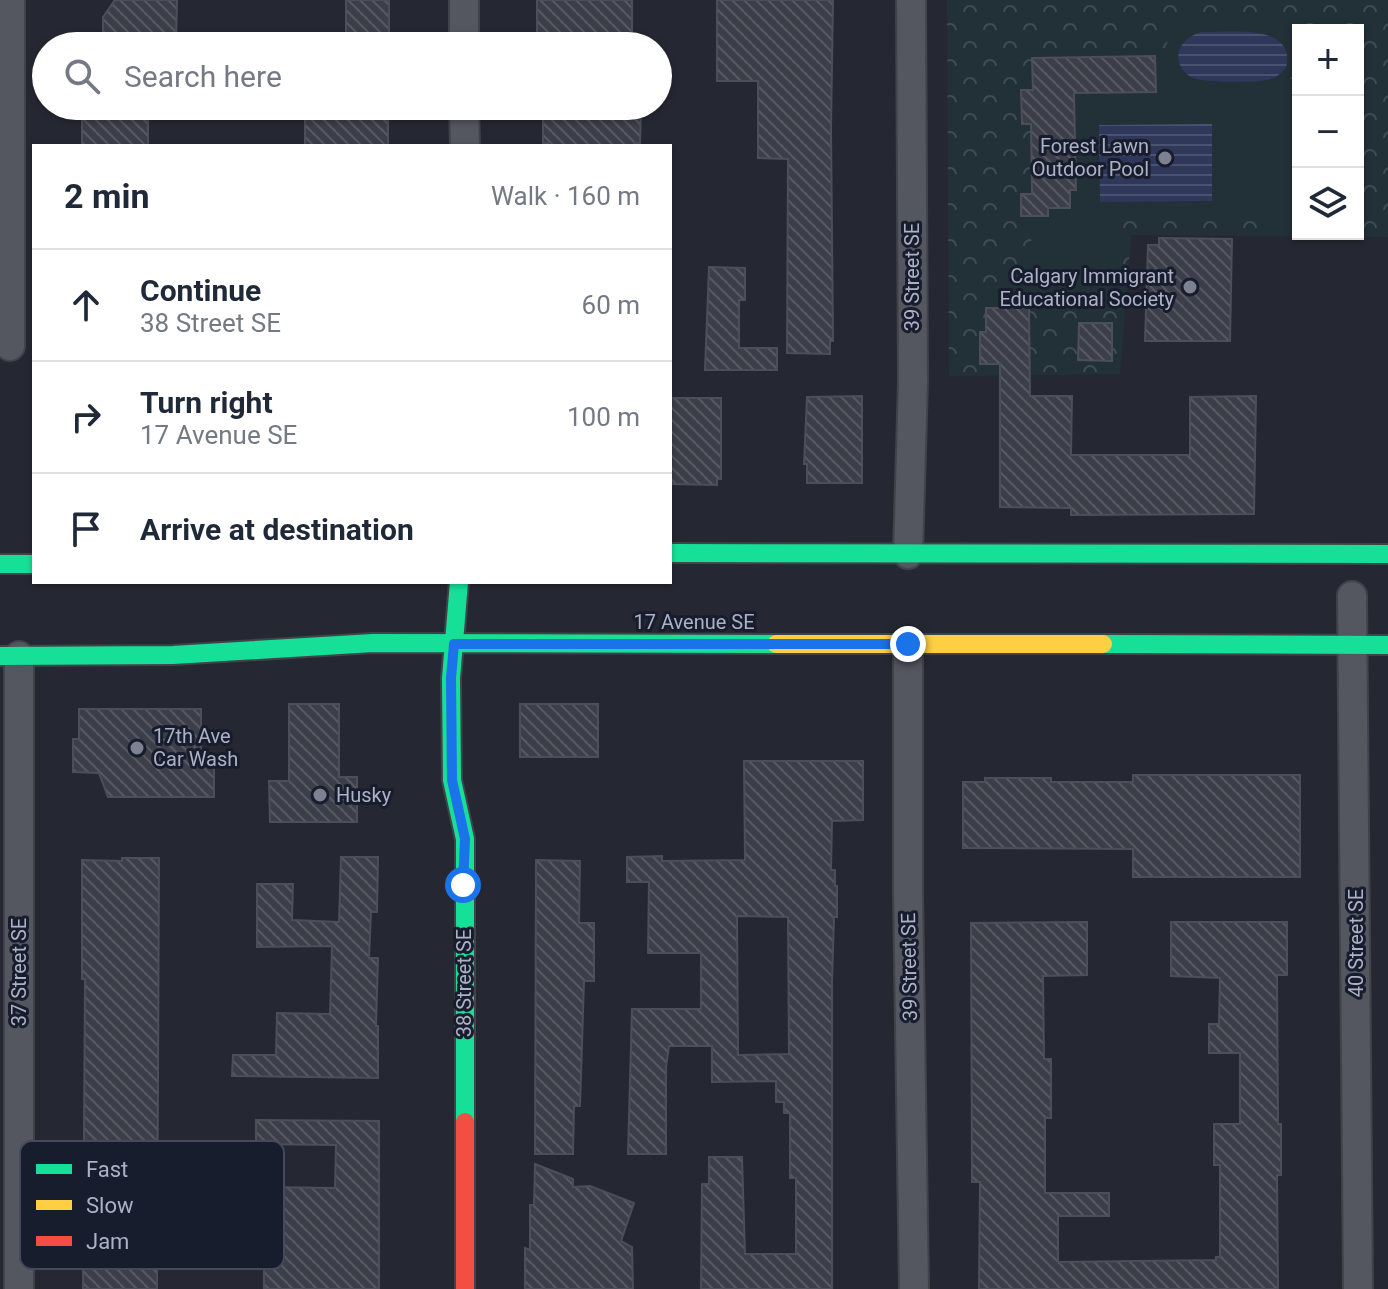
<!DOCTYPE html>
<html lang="en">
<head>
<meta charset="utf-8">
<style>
	body { margin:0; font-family:Roboto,sans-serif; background:#f2f2f3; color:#1f2937 }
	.controls { position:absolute; right:24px; top:24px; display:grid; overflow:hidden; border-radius:0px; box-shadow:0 2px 6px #0004 }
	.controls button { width:72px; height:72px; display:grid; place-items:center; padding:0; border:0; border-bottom:2px solid #e0e1e3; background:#fff; color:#1f2937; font:40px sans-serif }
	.stop { position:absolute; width:24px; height:24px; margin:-18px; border:6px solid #1a73e8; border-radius:50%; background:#fff }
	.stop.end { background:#1a73e8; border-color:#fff; box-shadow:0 2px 8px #0008 }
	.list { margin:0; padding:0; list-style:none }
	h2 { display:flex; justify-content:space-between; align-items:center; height:104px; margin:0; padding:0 32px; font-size:34px }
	h2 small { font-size:26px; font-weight:400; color:#747a83 }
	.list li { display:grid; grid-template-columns:52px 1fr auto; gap:24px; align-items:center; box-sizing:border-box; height:112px; padding:0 32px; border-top:2px solid #e0e1e3 }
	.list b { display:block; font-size:30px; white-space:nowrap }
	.list p { margin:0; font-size:26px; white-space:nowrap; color:#747a83 }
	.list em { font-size:26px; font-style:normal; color:#747a83 }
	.icon { flex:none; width:44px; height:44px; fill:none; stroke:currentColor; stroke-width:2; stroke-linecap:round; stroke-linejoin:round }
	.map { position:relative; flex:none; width:1388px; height:1289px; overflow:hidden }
	.search { position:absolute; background:#fff; box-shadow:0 2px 6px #0004; left:32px; top:32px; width:640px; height:88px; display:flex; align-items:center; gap:20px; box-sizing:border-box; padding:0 28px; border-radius:44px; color:#747a83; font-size:30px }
	.panel { position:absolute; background:#fff; box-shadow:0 2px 6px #0004; left:32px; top:144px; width:640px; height:440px; border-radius:0px }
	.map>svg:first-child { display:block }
</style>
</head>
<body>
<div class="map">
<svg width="1388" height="1289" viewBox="0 0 1388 1289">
	<defs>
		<pattern id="park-crowns" width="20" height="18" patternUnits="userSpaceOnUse" patternTransform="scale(2)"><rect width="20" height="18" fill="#223038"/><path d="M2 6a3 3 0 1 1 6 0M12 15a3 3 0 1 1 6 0" fill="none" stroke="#3f4c53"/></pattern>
		<pattern id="water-rules" width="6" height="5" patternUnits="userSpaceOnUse" patternTransform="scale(2)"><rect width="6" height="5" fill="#2f385a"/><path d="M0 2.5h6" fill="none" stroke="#4a5270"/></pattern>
		<pattern id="building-back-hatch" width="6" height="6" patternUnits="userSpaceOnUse" patternTransform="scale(2)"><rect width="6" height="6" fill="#3c3f49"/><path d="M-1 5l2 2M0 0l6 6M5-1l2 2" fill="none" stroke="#565862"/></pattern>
	</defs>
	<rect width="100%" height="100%" fill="#252832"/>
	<path fill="url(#park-crowns)" fill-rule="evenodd" d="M947,0H1388V237L1131,235L1120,374L949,376ZM1298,30H1358V234H1298Z"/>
	<path fill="#223038" d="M1273,13C1282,17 1290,21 1295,29C1305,44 1298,70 1288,81L1298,92V230H1275L1261,214L1120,215L1119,298L1032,297L1031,217L1021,216V194L1032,193L1031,124H1022L1021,90L1033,89L1032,58L1167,56L1168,14Z"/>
	<path fill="url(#water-rules)" d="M1201,32C1229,33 1297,22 1286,68C1281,73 1277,77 1271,79C1259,83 1201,83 1191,77C1168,62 1179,38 1201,32Z
		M1212,124V201L1100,202L1099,125Z"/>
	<path fill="url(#building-back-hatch)" stroke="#4c4f5a" stroke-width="2" fill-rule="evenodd" d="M115,0H177L176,46H103V17Z
		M346,0H389V36H346Z
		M537,0H632V46H537Z
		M717,0H833L831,129L833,341H830V354L787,353L788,159L758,158V81H717Z
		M1155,56L1156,92L1074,93L1076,190H1070V208H1048V216H1021V194H1032L1031,124H1022L1021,90H1033L1032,58Z
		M543,106H641L640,143H634V146H550V143H543Z
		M305,110H388V146H305Z
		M82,111H148V146H82Z
		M1159,238L1232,239L1230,341H1145L1148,245H1159Z
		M709,267L745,268V300H739V348H777V370H705Z
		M986,308H1029L1030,396H1072L1071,455H1190V397L1256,396L1254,514L1071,515V508L1000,507V364H980V332H986Z
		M1079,323H1112V361L1078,360Z
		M862,396V483H807V464H804L807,397Z
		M670,398H721V479H717V485L670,484Z
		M289,704H339V777H357V822H270L269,781H289Z
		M520,704H598V757H520Z
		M79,709H201V764H214V797H108L99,773L73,772V739H79Z
		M744,761H863V820L832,821L831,870H835V886H837V917H834L832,982V1289H701L702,1184H709V1157H742L745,1254H796V1178H790V1113H784V1102H776V1081L712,1082V1046H669L666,1067V1154H628L632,1009H701V953H648L649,882H627V857L662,856V861L745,860ZM737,916L788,917L789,1054L738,1055Z
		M1133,775H1300V877H1133V849L963,848V782H985V778H1051V782H1133Z
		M341,857H378L377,912H371L369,958H378L376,1026H378V1078L232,1076L233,1055H276L277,1013L330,1014L332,946L257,947V884H293L292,920L339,922Z
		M122,858H159L157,1289H83L85,979H82V860L122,861Z
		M536,860L580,861L579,923H594V981H584L580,1106H574L573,1154H535Z
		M1087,922V975L1043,976L1044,1059H1051V1118H1045V1193H1109V1216H1058V1262L1216,1260V1257H1220V1165H1214V1124H1240V1053H1209V1024H1219L1220,978L1171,976V922H1287V975H1277L1278,1124H1281V1175H1277L1278,1289H979L980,1182H972L971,923Z
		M256,1120L379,1121V1289H264V1187L335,1188L336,1145L256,1144Z
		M535,1164L573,1179V1187L590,1186L634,1203L621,1241L632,1247L633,1289H525V1248L530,1250V1205H534Z"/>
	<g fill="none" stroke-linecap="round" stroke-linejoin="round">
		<defs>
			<path id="street" d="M464,0V46
				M464,106L465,146
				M10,346V0
				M908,554L913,381L911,0
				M1352,596L1358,1289
				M908,644V894L914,1289
				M19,1289V656"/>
			<path id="fast" d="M670,553L1388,554
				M0,564H34
				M459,582L451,678L452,780L465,839V1122
				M1103,644L1388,645
				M0,656L173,655L373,643L776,644"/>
			<path id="slow" d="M776,644H1103"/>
			<path id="jam" d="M465,1122V1289"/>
		</defs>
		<use href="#street" stroke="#41434b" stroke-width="32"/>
		<use href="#fast" stroke="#41434b" stroke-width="22"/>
		<use href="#slow" stroke="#41434b" stroke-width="22"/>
		<use href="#jam" stroke="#41434b" stroke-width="22"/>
		<use href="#street" stroke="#545660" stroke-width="28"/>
		<use href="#fast" stroke="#16e098" stroke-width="18"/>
		<use href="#slow" stroke="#ffcf43" stroke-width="18"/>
		<use href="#jam" stroke="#f24e42" stroke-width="18"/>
	</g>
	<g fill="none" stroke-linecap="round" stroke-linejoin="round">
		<path stroke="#1a73e8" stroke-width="10" d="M463,885L465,839L452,780L451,678L454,644H908"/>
	</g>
	<g fill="#7d8192" stroke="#181d2d" stroke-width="3">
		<circle cx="1165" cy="158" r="8"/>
		<circle cx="1190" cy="287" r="8"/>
		<circle cx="137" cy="748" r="8"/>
		<circle cx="320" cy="795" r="8"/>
	</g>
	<g text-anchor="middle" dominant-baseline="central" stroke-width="6" stroke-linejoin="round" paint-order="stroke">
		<g font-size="20" fill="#adb1c5" stroke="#181d2d" text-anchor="end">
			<text x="1149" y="146">Forest Lawn<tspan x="1149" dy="23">Outdoor Pool</tspan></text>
			<text x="1174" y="276">Calgary Immigrant<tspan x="1174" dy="23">Educational Society</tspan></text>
			<text x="153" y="736" text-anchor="start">17th Ave<tspan x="153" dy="23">Car Wash</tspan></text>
			<text x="336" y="795" text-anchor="start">Husky</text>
		</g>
		<g font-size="20" fill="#adb1c5" stroke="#181d2d">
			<text transform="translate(912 277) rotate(-90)">39 Street SE</text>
			<text x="694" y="622">17 Avenue SE</text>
			<text transform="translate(1356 943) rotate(-90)">40 Street SE</text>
			<text transform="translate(909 967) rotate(-91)">39 Street SE</text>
			<text transform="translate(19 972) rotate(-90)">37 Street SE</text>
			<text transform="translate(464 983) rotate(-90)">38 Street SE</text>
		</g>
	</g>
	<rect x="20" y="1141" width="264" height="128" rx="12" fill="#181d2d" stroke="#45495b" stroke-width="2"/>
	<rect x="36" y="1164" width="36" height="10" fill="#16e098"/>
	<rect x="36" y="1200" width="36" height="10" fill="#ffcf43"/>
	<rect x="36" y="1236" width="36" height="10" fill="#f24e42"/>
	<g font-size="22" fill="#adb1c5">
		<text x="86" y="1177">Fast</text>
		<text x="86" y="1213">Slow</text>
		<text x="86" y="1249">Jam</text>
	</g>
</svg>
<div class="controls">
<button>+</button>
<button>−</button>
<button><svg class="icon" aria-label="layers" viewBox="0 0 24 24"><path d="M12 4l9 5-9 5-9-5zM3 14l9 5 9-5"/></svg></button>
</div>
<div class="stop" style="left:463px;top:885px"></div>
<div class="stop end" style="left:908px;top:644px"></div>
<div class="search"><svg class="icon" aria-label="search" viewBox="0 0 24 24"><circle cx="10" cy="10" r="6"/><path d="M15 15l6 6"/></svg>Search here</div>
<section class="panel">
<h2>2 min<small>Walk · 160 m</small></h2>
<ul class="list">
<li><svg class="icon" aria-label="ahead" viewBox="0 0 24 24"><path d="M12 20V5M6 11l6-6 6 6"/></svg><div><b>Continue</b><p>38 Street SE</p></div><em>60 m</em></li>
<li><svg class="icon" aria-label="right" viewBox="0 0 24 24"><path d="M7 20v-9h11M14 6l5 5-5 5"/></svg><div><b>Turn right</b><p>17 Avenue SE</p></div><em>100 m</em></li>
<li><svg class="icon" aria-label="arrive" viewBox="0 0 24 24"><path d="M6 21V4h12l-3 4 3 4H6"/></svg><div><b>Arrive at destination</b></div></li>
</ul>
</section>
</div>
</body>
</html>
